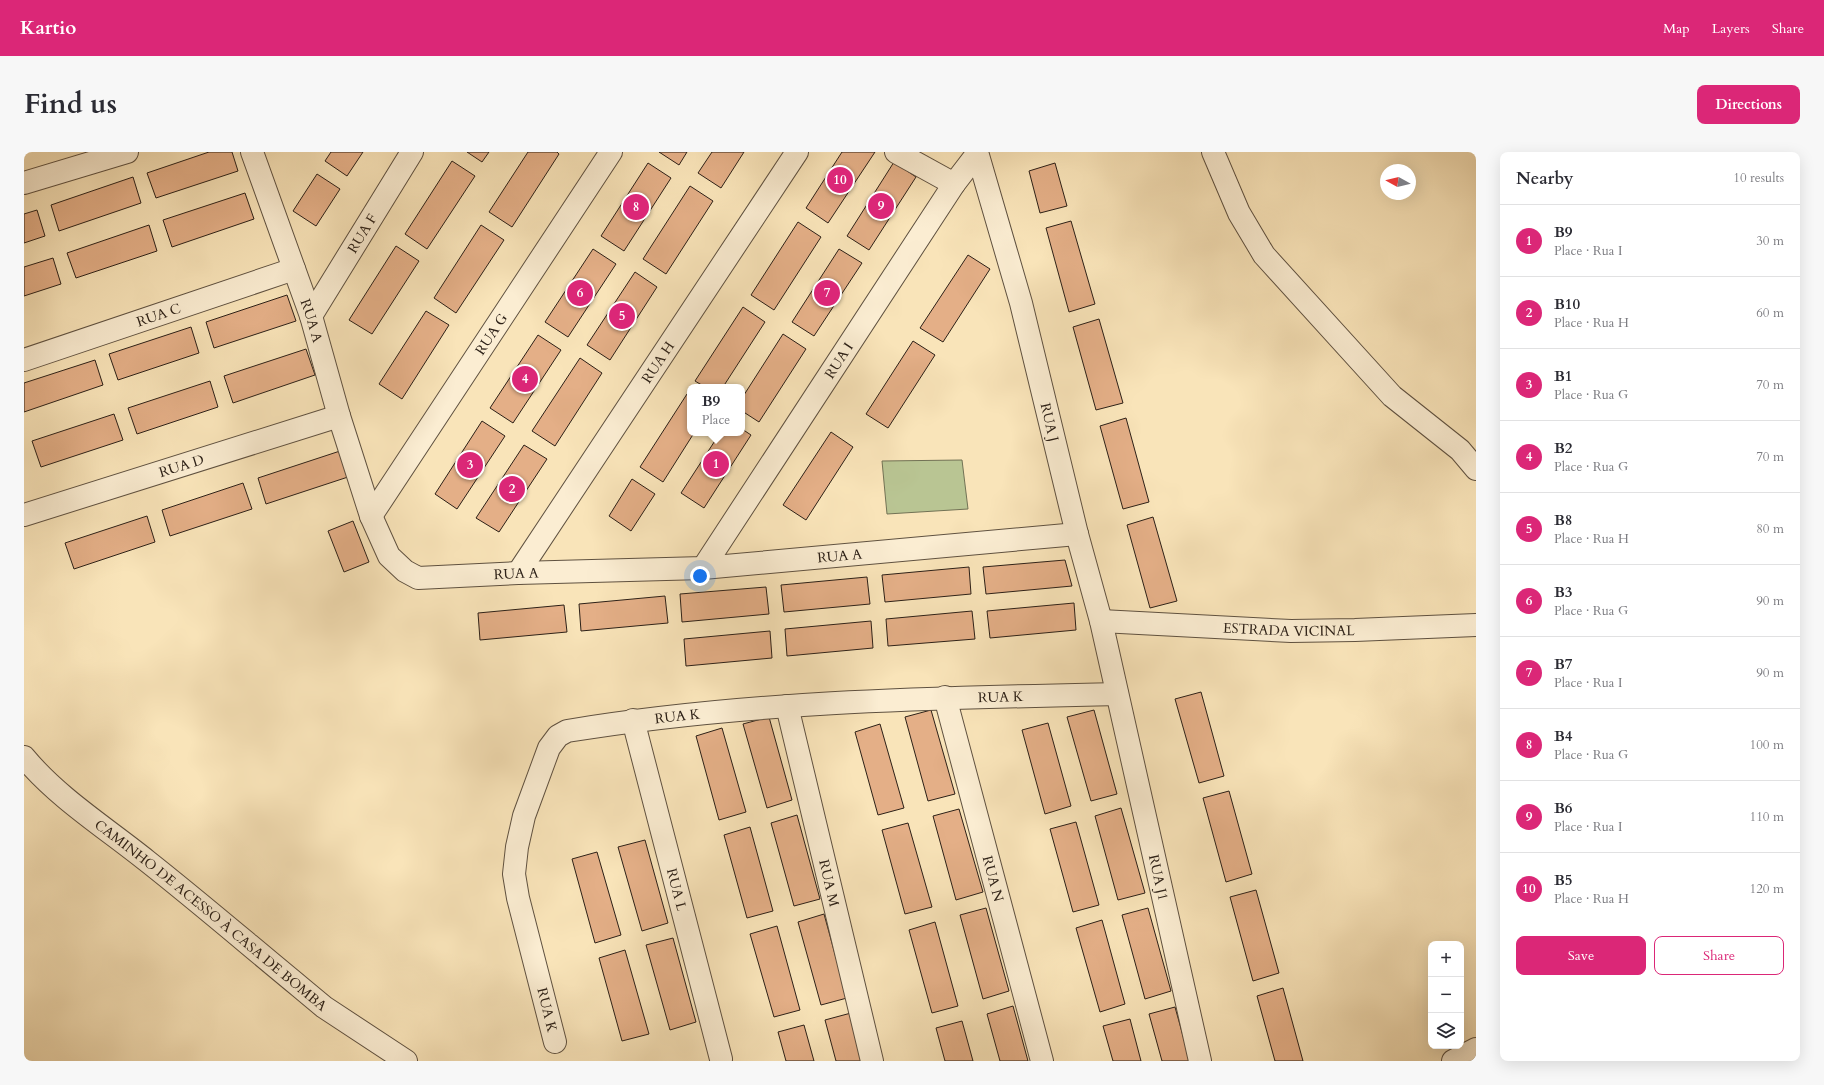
<!DOCTYPE html>
<html lang="en">
<head>
<meta charset="utf-8">
<style>
	body { margin:0; font-family:Cardo,serif; background:#f7f7f7; color:#2b2b33 }
	.controls { position:absolute; right:12px; bottom:12px; display:grid; overflow:hidden; border-radius:8px; box-shadow:0 4px 16px #0002 }
	.controls button { width:36px; height:36px; display:grid; place-items:center; padding:0; border:0; border-bottom:1px solid #e1e1e2; background:#fff; color:#2b2b33; font:20px sans-serif }
	.compass { position:absolute; left:1356px; top:12px; width:36px; height:36px; border-radius:50%; background:#fff; box-shadow:0 4px 16px #0002; rotate:278deg }
	.you { position:absolute; left:676px; top:424px; width:14px; height:14px; margin:-10px; border:3px solid #fff; border-radius:50%; background:#1a73e8; box-shadow:0 0 0 6px #1a73e833 }
	.badge { display:grid; place-items:center; width:26px; height:26px; border-radius:50%; background:#db2777; color:#fff; font-size:13px; font-weight:700 }
	.pin { position:absolute; translate:-50% -50%; border:2px solid #fff; box-shadow:0 1px 4px #0006 }
	.popup { position:absolute; left:663px; top:232px; width:58px; height:52px; box-sizing:border-box; display:grid; place-content:center; border-radius:8px; background:#fff; filter:drop-shadow(0 1px 3px #0005); font-size:13px; white-space:nowrap; color:#7c7c81 }
	.popup b { font-size:15px; color:#2b2b33 }
	.popup::after { content:''; position:absolute; left:50%; top:100%; margin-left:-8px; border:8px solid transparent; border-top-color:#fff }
	.list { margin:0; padding:0; list-style:none }
	h2 { display:flex; justify-content:space-between; align-items:center; height:52px; margin:0; padding:0 16px; font-size:17px }
	h2 small { font-size:13px; font-weight:400; color:#7c7c81 }
	.list li { display:grid; grid-template-columns:26px 1fr auto; gap:12px; align-items:center; box-sizing:border-box; height:72px; padding:0 16px; border-top:1px solid #e1e1e2 }
	.list b { display:block; font-size:15px; white-space:nowrap }
	.list p { margin:0; font-size:13px; white-space:nowrap; color:#7c7c81 }
	.list em { font-size:13px; font-style:normal; color:#7c7c81 }
	.actions { display:flex; gap:8px; padding:12px 16px }
	.actions a { flex:1; padding:9px 0; border:1px solid #db2777; border-radius:8px; text-align:center; font-size:14px; color:#db2777 }
	.actions .main { background:#db2777; color:#fff }
	.icon { flex:none; width:22px; height:22px; fill:none; stroke:currentColor; stroke-width:2; stroke-linecap:round; stroke-linejoin:round }
	.map { position:relative; flex:none; width:1452px; height:909px; overflow:hidden; border-radius:8px }
	header { display:flex; align-items:center; gap:24px; box-sizing:border-box; height:56px; padding:0 20px; background:#db2777; color:#fff }
	header strong { font-size:19px }
	nav { display:flex; gap:22px; margin-inline-start:auto; font-size:14px }
	.intro { display:flex; align-items:center; justify-content:space-between; box-sizing:border-box; height:96px; padding:0 24px }
	h1 { margin:0; font-size:28px }
	.button { padding:10px 18px; border-radius:8px; background:#db2777; color:#fff; font-size:14px; font-weight:700 }
	main { display:flex; gap:24px; padding:0 24px }
	aside { flex:1; background:#fff; border-radius:8px; box-shadow:0 4px 16px #0002 }
	.map>svg:first-child { display:block }
</style>
</head>
<body>
<header>
<strong>Kartio</strong>
<nav><a>Map</a><a>Layers</a><a>Share</a></nav>
</header>
<div class="intro"><h1>Find us</h1><a class="button">Directions</a></div>
<main>
<div class="map">
<svg width="1452" height="909" viewBox="0 0 1452 909">
	<rect width="100%" height="100%" fill="#f9e4b9"/>
	<filter id="stains"><feTurbulence type="fractalNoise" baseFrequency=".005" numOctaves="4"/><feColorMatrix values="0 0 0 0 .2 0 0 0 0 .09 0 0 0 0 .02 0 0 0 .5 -.17"/></filter>
	<radialGradient id="worn" r=".72"><stop offset=".6" stop-color="#630" stop-opacity="0"/><stop offset="1" stop-color="#630" stop-opacity=".3"/></radialGradient>
	<path fill="#b9c593" stroke="#727255" d="M938,308L944,357L863,362L858,309Z"/>
	<path fill="#e4af87" stroke="#2c2017" d="M185,0H208L214,19L132,46L123,21Z
		M307,0H339L323,24L301,9Z
		M443,0H465L458,10Z
		M504,0H533L535,2L488,75L465,60Z
		M635,0H663L655,13Z
		M688,0H720L697,36L674,21Z
		M818,0H851L804,71L782,56Z
		M428,9L451,24L403,97L381,82Z
		M870,10L892,25L845,98L823,84Z
		M624,11L647,26L600,99L577,84Z
		M1031,11L1043,54L1016,61L1005,19Z
		M293,22L316,37L292,74L269,59Z
		M109,25L117,51L35,79L27,53Z
		M666,34L689,49L642,122L619,107Z
		M221,41L230,67L148,95L139,68Z
		M13,58L21,84L0,91V62Z
		M1047,69L1071,152L1045,160L1022,76Z
		M774,70L797,85L750,158L727,143Z
		M125,73L133,99L52,126L43,101Z
		M457,73L480,88L432,161L410,146Z
		M372,94L395,109L348,182L325,168Z
		M569,97L592,112L544,185L521,170Z
		M815,97L838,111L790,184L768,170Z
		M944,103L966,117L919,190L896,176Z
		M29,106L37,132L0,144V115Z
		M611,120L633,135L586,208L563,193Z
		M263,143L272,169L190,196L182,170Z
		M719,155L741,170L699,235H681L671,229Z
		M402,159L425,173L378,247L355,232Z
		M1075,167L1099,251L1072,258L1049,175Z
		M167,175L175,201L94,228L85,202Z
		M759,182L782,197L735,270L718,259V246Z
		M514,183L537,198L489,271L466,256Z
		M889,189L911,203L864,276L842,262Z
		M282,197L291,223L209,251L200,224Z
		M556,206L578,221L531,294L508,279Z
		M71,208L79,233L0,260V231Z
		M186,229L194,255L113,282L104,256Z
		M663,242L666,243V281H670L639,330L616,315Z
		M90,262L99,288L17,315L8,289Z
		M1102,266L1125,350L1099,357L1076,274Z
		M458,269L481,284L433,357L411,342Z
		M718,277L727,283L680,356L657,341L696,281H718Z
		M807,280L829,295L782,368L759,353Z
		M500,293L523,307L475,380L452,366Z
		M316,299L324,325L242,352L234,326Z
		M608,327L631,342L607,379L585,364Z
		M219,331L228,357L146,384L138,358Z
		M123,364L131,390L50,417L41,391Z
		M1129,365L1153,449L1126,456L1103,373Z
		M329,369L345,410L320,420L304,379Z
		M1041,408L1048,434L962,442L959,415Z
		M945,415L947,442L861,450L858,423Z
		M843,425L846,452L760,460L757,433Z
		M742,435L745,462L658,470L656,442Z
		M641,444L644,471L557,479L555,452Z
		M1050,451L1052,478L966,486L963,459Z
		M540,453L543,480L456,488L454,461Z
		M948,459L951,487L864,494L862,467Z
		M847,469L849,496L763,504L761,477Z
		M746,479L748,506L662,514L660,487Z
		M1177,540L1200,624L1175,631L1151,547Z
		M907,558L931,642L904,649L881,565Z
		M1070,558L1093,642L1067,649L1043,565Z
		M745,565L768,648L743,656L719,572Z
		M1024,571L1047,654L1021,662L998,578Z
		M856,572L880,656L854,663L831,580Z
		M698,576L722,660L695,668L672,584Z
		M1205,639L1228,722L1202,730L1179,646Z
		M1097,656L1121,741L1094,748L1071,664Z
		M935,657L959,740L932,748L909,664Z
		M773,663L796,747L770,754L747,671Z
		M1052,670L1075,753L1049,760L1026,677Z
		M884,671L908,755L881,762L858,678Z
		M726,675L749,759L723,766L700,683Z
		M621,688L644,771L618,779L594,695Z
		M573,700L597,783L571,791L548,707Z
		M1232,738L1255,821L1229,829L1206,745Z
		M962,756L985,839L959,847L936,763Z
		M1124,756L1147,839L1121,847L1098,763Z
		M800,762L823,846L797,853L774,770Z
		M1078,768L1101,852L1076,860L1052,776Z
		M911,770L934,854L908,861L885,778Z
		M753,774L776,858L750,865L726,782Z
		M649,786L672,870L646,878L622,793Z
		M601,798L625,882L598,889L575,806Z
		M1259,836L1279,909H1251L1233,844Z
		M989,854L1004,909H976L963,862Z
		M1151,855L1166,909H1138L1125,862Z
		M827,861L840,909H812L801,868Z
		M1106,867L1117,909H1089L1079,874Z
		M938,869L949,909H921L912,876Z
		M780,873L790,909H762L754,880Z"/>
	<g fill="none" stroke-linecap="round" stroke-linejoin="round">
		<defs>
			<g id="minor">
				<path id="s1" d="M228,0L287,164L315,264L347,364L365,404L381,419L394,426L494,421L679,416L1053,382"/>
				<path d="M872,0L930,32"/>
				<path id="s2" d="M953,0L997,151L1053,382L1077,469L1176,909"/>
				<path d="M1189,0L1215,61L1240,103L1368,244L1436,298L1452,317"/>
				<path d="M0,31L103,0"/>
				<path id="s3" d="M287,164L388,0"/>
				<path id="s4" d="M0,208L270,117"/>
				<path id="s5" d="M0,363L315,264"/>
				<path id="s6" d="M347,364L587,0"/>
				<path id="s7" d="M679,416L930,32L953,2"/>
				<path id="s8" d="M494,421L773,0"/>
				<path id="s9" d="M1077,469L1267,479L1331,478L1452,473"/>
				<path id="s10" d="M921,545L1018,909"/>
				<path id="s11" d="M763,554L848,909"/>
				<path id="s12" d="M609,568L697,907"/>
				<path id="s13" d="M0,605C34,646 82,676 123,709C175,750 225,793 276,835L300,855L382,909"/>
				<path id="s14" d="M531,890L494,746L490,722L493,695L500,664L525,596L534,584L543,579C725,549 910,546 1093,542"/>
				<path d="M1429,909L1452,897"/>
			</g>
		</defs>
		<use href="#minor" stroke="#5f5140" stroke-width="24"/>
		<use href="#minor" stroke="#fbedd2" stroke-width="22"/>
	</g>
	<g text-anchor="middle" dominant-baseline="central" stroke-width="3.5" stroke-linejoin="round" paint-order="stroke">
		<g font-size="14" fill="#2c2017" stroke="#fbedd2">
			<text stroke="none"><textPath href="#s3" startOffset="97">RUA F</textPath></text>
			<text stroke="none"><textPath href="#s4" startOffset="142">RUA C</textPath></text>
			<text stroke="none"><textPath href="#s1" startOffset="179">RUA A</textPath></text>
			<text stroke="none"><textPath href="#s6" startOffset="218">RUA G</textPath></text>
			<text stroke="none"><textPath href="#s7" startOffset="248">RUA I</textPath></text>
			<text stroke="none"><textPath href="#s8" startOffset="253">RUA H</textPath></text>
			<text stroke="none"><textPath href="#s2" startOffset="280">RUA J</textPath></text>
			<text stroke="none"><textPath href="#s5" startOffset="165">RUA D</textPath></text>
			<text stroke="none"><textPath href="#s1" startOffset="886">RUA A</textPath></text>
			<text stroke="none"><textPath href="#s1" startOffset="562">RUA A</textPath></text>
			<text stroke="none"><textPath href="#s9" startOffset="188">ESTRADA VICINAL</textPath></text>
			<text stroke="none"><textPath href="#s14" startOffset="765">RUA K</textPath></text>
			<text stroke="none"><textPath href="#s14" startOffset="441">RUA K</textPath></text>
			<text stroke="none"><textPath href="#s2" startOffset="748">RUA J1</textPath></text>
			<text stroke="none"><textPath href="#s10" startOffset="188">RUA N</textPath></text>
			<text stroke="none"><textPath href="#s11" startOffset="182">RUA M</textPath></text>
			<text stroke="none"><textPath href="#s12" startOffset="175">RUA L</textPath></text>
			<text stroke="none"><textPath href="#s13" startOffset="245">CAMINHO DE ACESSO À CASA DE BOMBA</textPath></text>
			<text transform="translate(523 858) rotate(76)">RUA K</text>
		</g>
	</g>
	<rect width="100%" height="100%" filter="url(#stains)"/>
	<rect width="100%" height="100%" fill="url(#worn)"/>
</svg>
<div class="controls">
<button>+</button>
<button>−</button>
<button><svg class="icon" aria-label="layers" viewBox="0 0 24 24"><path d="M12 4l9 5-9 5-9-5zM3 14l9 5 9-5"/></svg></button>
</div>
<svg class="compass" viewBox="-18 -18 36 36"><path d="M0-13l5 13h-10z" fill="#e53935"/><path d="M0 13l5-13h-10z" fill="#7c7c81"/></svg>
<div class="you"></div>
<div class="pin badge" style="left:692px;top:312px">1</div>
<div class="popup"><b>B9</b>Place</div>
<div class="pin badge" style="left:488px;top:337px">2</div>
<div class="pin badge" style="left:446px;top:313px">3</div>
<div class="pin badge" style="left:501px;top:227px">4</div>
<div class="pin badge" style="left:598px;top:164px">5</div>
<div class="pin badge" style="left:556px;top:141px">6</div>
<div class="pin badge" style="left:803px;top:141px">7</div>
<div class="pin badge" style="left:612px;top:55px">8</div>
<div class="pin badge" style="left:857px;top:54px">9</div>
<div class="pin badge" style="left:816px;top:28px">10</div>
</div>
<aside>
<h2>Nearby<small>10 results</small></h2>
<ul class="list">
<li><span class="badge">1</span><div><b>B9</b><p>Place · Rua I</p></div><em>30 m</em></li>
<li><span class="badge">2</span><div><b>B10</b><p>Place · Rua H</p></div><em>60 m</em></li>
<li><span class="badge">3</span><div><b>B1</b><p>Place · Rua G</p></div><em>70 m</em></li>
<li><span class="badge">4</span><div><b>B2</b><p>Place · Rua G</p></div><em>70 m</em></li>
<li><span class="badge">5</span><div><b>B8</b><p>Place · Rua H</p></div><em>80 m</em></li>
<li><span class="badge">6</span><div><b>B3</b><p>Place · Rua G</p></div><em>90 m</em></li>
<li><span class="badge">7</span><div><b>B7</b><p>Place · Rua I</p></div><em>90 m</em></li>
<li><span class="badge">8</span><div><b>B4</b><p>Place · Rua G</p></div><em>100 m</em></li>
<li><span class="badge">9</span><div><b>B6</b><p>Place · Rua I</p></div><em>110 m</em></li>
<li><span class="badge">10</span><div><b>B5</b><p>Place · Rua H</p></div><em>120 m</em></li>
</ul>
<div class="actions"><a class="main">Save</a><a>Share</a></div>
</aside>
</main>
</body>
</html>
